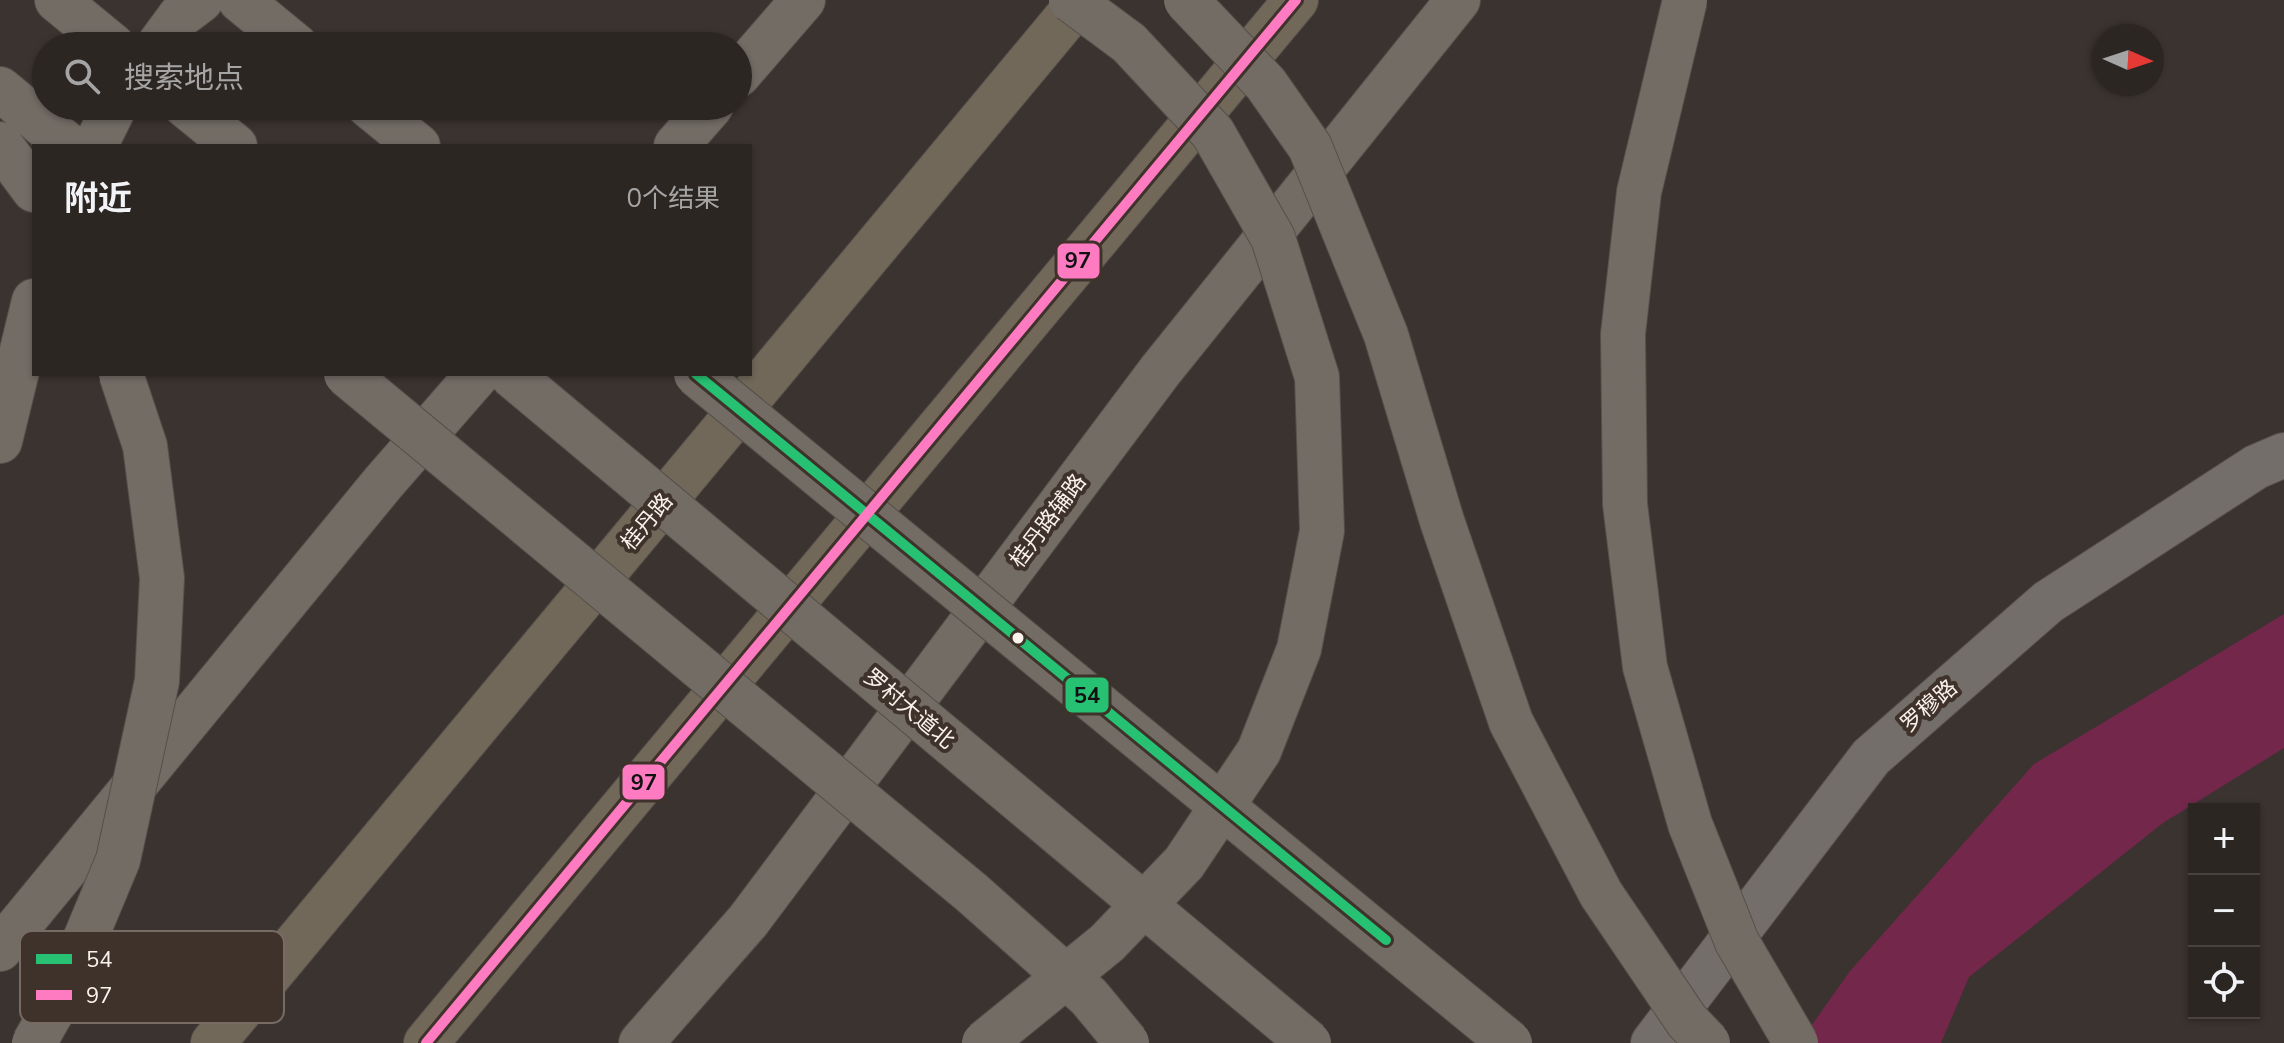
<!DOCTYPE html>
<html lang="zh">
<head>
<meta charset="utf-8">
<style>
	body { margin:0; font-family:"Nunito Sans","Noto Sans SC",sans-serif; background:#383230; color:#f1f3f6 }
	.controls { position:absolute; right:24px; bottom:24px; display:grid; overflow:hidden; border-radius:0px; box-shadow:0 2px 6px #0004 }
	.controls button { width:72px; height:72px; display:grid; place-items:center; padding:0; border:0; border-bottom:2px solid #484341; background:#2c2623; color:#f1f3f6; font:40px sans-serif }
	.compass { position:absolute; left:2092px; top:24px; width:72px; height:72px; border-radius:50%; background:#2c2623; box-shadow:0 2px 6px #0004; rotate:93deg }
	.list { margin:0; padding:0; list-style:none }
	h2 { display:flex; justify-content:space-between; align-items:center; height:104px; margin:0; padding:0 32px; font-size:34px }
	h2 small { font-size:26px; font-weight:400; color:#a6a5a6 }
	.icon { flex:none; width:44px; height:44px; fill:none; stroke:currentColor; stroke-width:2; stroke-linecap:round; stroke-linejoin:round }
	.map { position:relative; flex:none; width:2284px; height:1043px; overflow:hidden }
	.search { position:absolute; background:#2c2623; box-shadow:0 2px 6px #0004; left:32px; top:32px; width:720px; height:88px; display:flex; align-items:center; gap:20px; box-sizing:border-box; padding:0 28px; border-radius:44px; color:#a6a5a6; font-size:30px }
	.panel { position:absolute; background:#2c2623; box-shadow:0 2px 6px #0004; left:32px; top:144px; width:720px; height:232px; border-radius:0px }
	.map>svg:first-child { display:block }
</style>
</head>
<body>
<div class="map">
<svg width="2284" height="1043" viewBox="0 0 2284 1043">
	<rect width="100%" height="100%" fill="#3a332f"/>
	<path fill="#73274a" d="M2284,614V748L2163,823L1969,977L1941,1043H1799L1850,971L2034,764Z"/>
	<g fill="none" stroke-linecap="round" stroke-linejoin="round">
		<defs>
			<path id="minor" d="M1653,1043L1871,757L2048,602L2256,467L2284,455"/>
			<path id="secondary" d="M57,0L113,46
				M240,0L296,46
				M158,46L180,16L201,0
				M738,75L803,0
				M0,89L69,146
				M186,106L235,146
				M369,106L418,146
				M0,144L34,190
				M95,146L115,106
				M676,146L711,106
				M0,441L34,301
				M0,949L383,483L478,374
				M641,1043L748,921L1160,371L1458,0"/>
			<path id="trunk" d="M213,1043L1081,0
				M426,1043L1296,0"/>
		</defs>
		<use href="#minor" stroke="#554f4a" stroke-width="46"/>
		<use href="#secondary" stroke="#554f4a" stroke-width="46"/>
		<use href="#trunk" stroke="#554f4a" stroke-width="46"/>
		<use href="#minor" stroke="#736e6a" stroke-width="44"/>
		<use href="#secondary" stroke="#726c65" stroke-width="44"/>
		<use href="#trunk" stroke="#71685a" stroke-width="44"/>
		<defs>
			<path id="secondary-bridge" d="M1186,0L1266,84L1310,147L1386,335L1442,521L1511,722L1601,894L1687,1021L1708,1043
				M1685,0L1639,192L1623,334L1625,504L1645,667L1690,824L1737,942L1796,1043
				M346,374L972,893L1089,997L1127,1043
				M510,374L1309,1043
				M696,374L1510,1043
				M34,1043L63,992L118,860L157,681L162,578L145,446L121,374
				M984,1043L1107,943L1184,863L1259,751L1299,649L1322,531L1317,377L1273,238L1213,133L1129,43L1071,0"/>
		</defs>
		<use href="#secondary-bridge" stroke="#554f4a" stroke-width="46" stroke-linecap="butt"/>
		<use href="#secondary-bridge" stroke="#726c65" stroke-width="44"/>
		<defs>
			<path id="bus-1" d="M696,374L1386,940"/>
			<path id="bus-2" d="M426,1043L1296,0"/>
		</defs>
		<use href="#bus-1" stroke="#3f322a" stroke-width="16"/>
		<use href="#bus-2" stroke="#3f322a" stroke-width="16"/>
		<use href="#bus-1" stroke="#26c172" stroke-width="10"/>
		<use href="#bus-2" stroke="#fe7ac1" stroke-width="10"/>
	</g>
	<circle fill="#faf2ec" stroke="#3f322a" stroke-width="3" cx="1018" cy="638" r="7"/>
	<g text-anchor="middle" dominant-baseline="central" stroke-width="8" stroke-linejoin="round" paint-order="stroke">
		<g font-size="22" fill="#faf2ec" stroke="#3f322a">
			<text transform="translate(1048 521) rotate(-53)">桂丹路辅路</text>
			<text transform="translate(647 522) rotate(-50)">桂丹路</text>
			<text transform="translate(1929 706) rotate(-41)">罗穆路</text>
			<text transform="translate(909 709) rotate(40)">罗村大道北</text>
		</g>
	</g>
	<rect x="20" y="931" width="264" height="92" rx="12" fill="#3f322a" stroke="#776c64" stroke-width="2"/>
	<rect x="36" y="954" width="36" height="10" fill="#26c172"/>
	<rect x="36" y="990" width="36" height="10" fill="#fe7ac1"/>
	<g font-size="22" fill="#faf2ec">
		<text x="86" y="967">54</text>
		<text x="86" y="1003">97</text>
	</g>
	<g stroke="#3f322a" stroke-width="3">
		<rect x="1056" y="242" width="45" height="38" rx="8" fill="#fe7ac1"/>
		<rect x="1064" y="676" width="46" height="38" rx="8" fill="#26c172"/>
		<rect x="621" y="763" width="45" height="38" rx="8" fill="#fe7ac1"/>
	</g>
	<g font-size="22" text-anchor="middle" font-weight="bold" fill="#111">
		<text x="1078" y="268">97</text>
		<text x="1087" y="703">54</text>
		<text x="644" y="790">97</text>
	</g>
</svg>
<div class="controls">
<button>+</button>
<button>−</button>
<button><svg class="icon" aria-label="locate" viewBox="0 0 24 24"><circle cx="12" cy="12" r="6"/><path d="M12 2v4M12 18v4M2 12h4M18 12h4"/></svg></button>
</div>
<svg class="compass" viewBox="-18 -18 36 36"><path d="M0-13l5 13h-10z" fill="#e53935"/><path d="M0 13l5-13h-10z" fill="#a6a5a6"/></svg>
<div class="search"><svg class="icon" aria-label="search" viewBox="0 0 24 24"><circle cx="10" cy="10" r="6"/><path d="M15 15l6 6"/></svg>搜索地点</div>
<section class="panel">
<h2>附近<small>0个结果</small></h2>
<ul class="list">
</ul>
</section>
</div>
</body>
</html>
